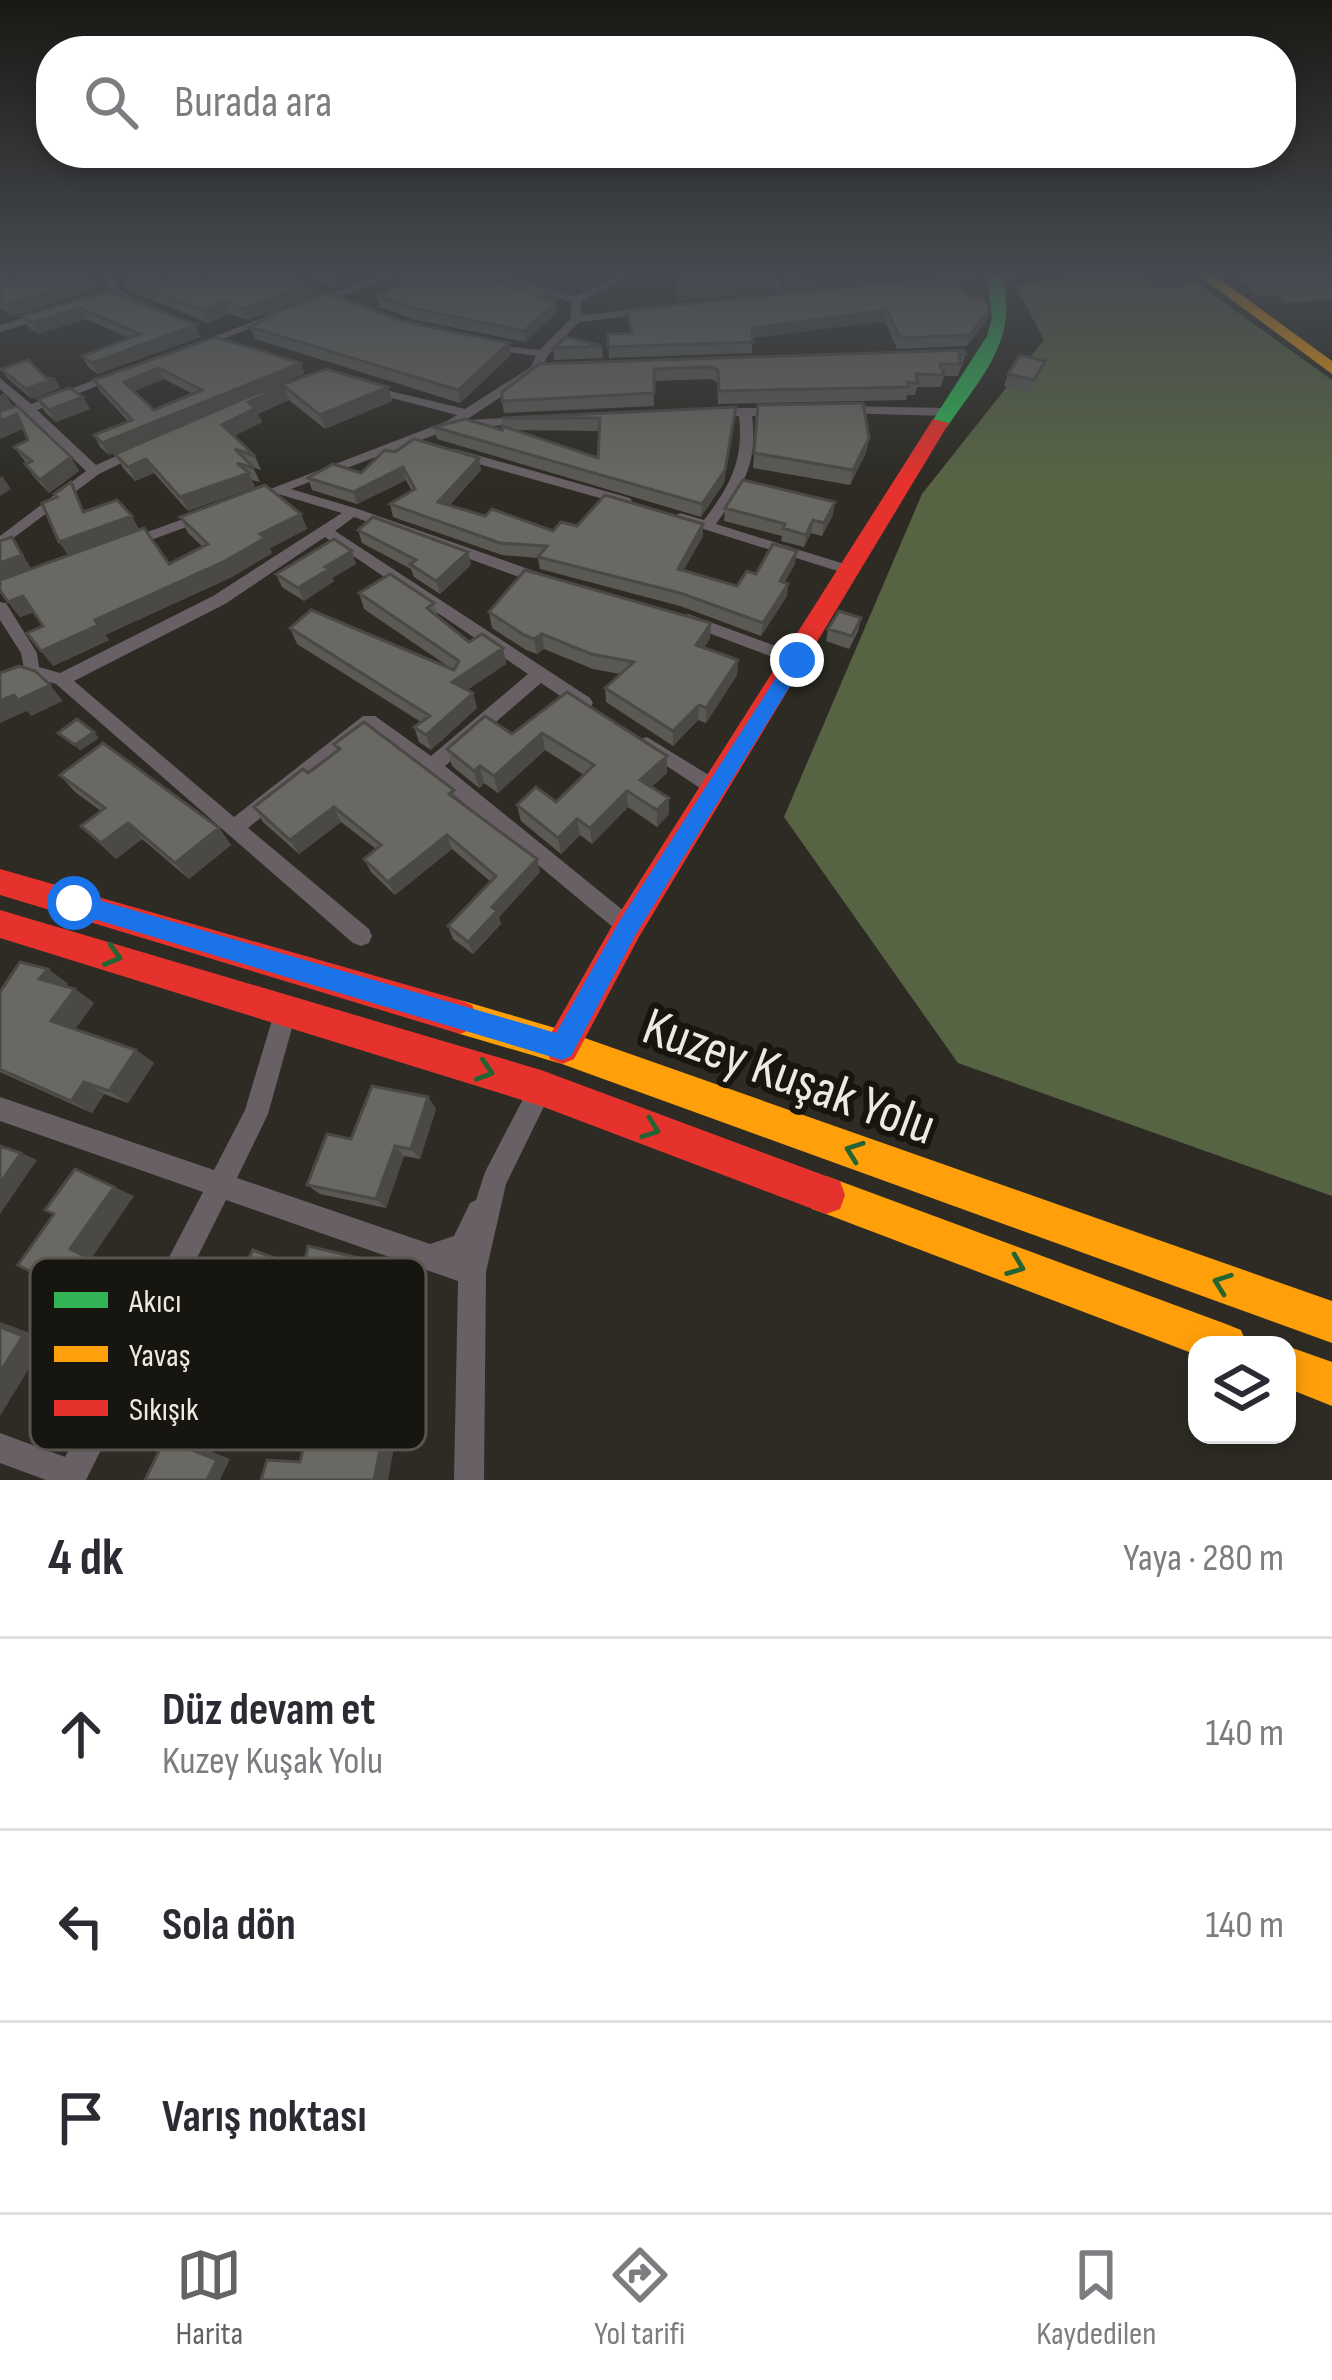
<!DOCTYPE html>
<html lang="tr">
<head>
<meta charset="utf-8">
<style>
	body { margin:0; font-family:"Sofia Sans Condensed",sans-serif; background:#f7f7f7; color:#2b2b33 }
	.controls { position:absolute; right:36px; bottom:36px; display:grid; overflow:hidden; border-radius:24px; box-shadow:0 6px 18px #0003 }
	.controls button { width:108px; height:108px; display:grid; place-items:center; padding:0; border:0; border-bottom:3px solid #e1e1e2; background:#fff; color:#2b2b33; font:60px sans-serif }
	.stop { position:absolute; width:36px; height:36px; margin:-27px; border:9px solid #1a73e8; border-radius:50%; background:#fff }
	.stop.end { background:#1a73e8; border-color:#fff; box-shadow:0 3px 12px #0008 }
	.list { margin:0; padding:0; list-style:none }
	h2 { display:flex; justify-content:space-between; align-items:center; height:156px; margin:0; padding:0 48px; font-size:51px }
	h2 small { font-size:39px; font-weight:400; color:#7c7c81 }
	.list li { display:grid; grid-template-columns:78px 1fr auto; gap:36px; align-items:center; box-sizing:border-box; height:192px; padding:0 48px; border-top:3px solid #e1e1e2 }
	.list b { display:block; font-size:45px; white-space:nowrap }
	.list p { margin:0; font-size:39px; white-space:nowrap; color:#7c7c81 }
	.list em { font-size:39px; font-style:normal; color:#7c7c81 }
	.icon { flex:none; width:66px; height:66px; fill:none; stroke:currentColor; stroke-width:2; stroke-linecap:round; stroke-linejoin:round }
	.map { position:relative; flex:none; width:1332px; height:1480px; overflow:hidden }
	.search { position:absolute; background:#fff; box-shadow:0 6px 18px #0003; left:36px; right:36px; top:36px; height:132px; display:flex; align-items:center; gap:30px; box-sizing:border-box; padding:0 42px; border-radius:48px; color:#7c7c81; font-size:45px }
	.sheet { height:732px; background:#fff }
	nav { display:flex; justify-content:space-around; align-items:center; box-sizing:border-box; height:168px; border-top:3px solid #e1e1e2; background:#fff; font-size:33px; color:#7c7c81 }
	nav a { display:grid; justify-items:center; gap:6px }
	nav .on { color:#646364 }
	.map>svg:first-child { display:block }
</style>
</head>
<body>
<div class="map">
<svg width="1332" height="1480" viewBox="0 0 1332 1480">
	<rect width="100%" height="100%" fill="#2d2b24"/>
	<path fill="#576444" d="M1080,274H1141L1161,289L1197,283L1332,380V1196L958,1063L784,817L922,494L1044,340L1016,286Z"/>
	<g fill="none" stroke-linecap="round" stroke-linejoin="round">
		<path fill="#686065" fill-rule="evenodd" d="M101,274H111L119,291L151,307L142,309L111,295Z
			M387,274H401L317,304L308,302Z
			M481,274H496L575,296L621,274H634L581,301V315L649,308L654,311L649,314L579,322L548,355L540,371L466,420L523,417L529,421L527,424L453,428L291,489L358,509L551,577V585H541L354,517L335,531L590,698L593,703L590,708H578L541,683L445,766L635,920L639,927L635,934L628,937L621,934L425,771L369,731L248,828L369,929L372,936L369,943L361,946L353,943L56,684L25,675L21,653L0,620V602L6,603L37,653L39,667L60,673L213,596L342,513L278,494L251,503L244,499L447,421L457,415L365,391V385L465,409L531,367L536,356L488,349L482,346L484,344L540,350L571,318V302ZM325,537L528,674L431,756L375,716H363L234,817L74,681L225,604Z
			M763,274H773L791,298L790,300L768,302V298L779,296Z
			M973,274H996L935,286L930,283Z
			M48,311L53,314L52,316L0,332V325Z
			M278,312L287,314L199,348L189,346Z
			M115,372L125,375L37,410L96,465L132,449L144,452L99,474L0,548V536L86,471L27,414L0,424V416L20,408L0,389V378L31,404Z
			M844,406L947,408L953,412L947,416L840,413L838,410Z
			M745,408H780L786,412L780,416H752C758,464 743,486 716,524L854,567V573H844L675,520L673,517L680,513L704,520C730,486 744,460 739,416L712,417L706,413L712,409Z
			M455,449L630,498L632,501L625,505L450,456V450Z
			M203,512L208,513V519L132,547H122L120,544L122,541Z
			M688,614L803,656L805,660L803,664H791L682,623L680,619Z
			M647,737L720,782L722,787L720,792H706L641,749L638,744L641,739Z
			M286,999L294,1002L297,1010L268,1114L237,1178L430,1244L454,1236L470,1203L476,1200L485,1172L533,1080L541,1076L549,1080L553,1088L506,1184L486,1272L484,1480H454L458,1281L226,1200L86,1480H46L0,1463V1433L65,1457L203,1192L0,1121V1097L214,1170L245,1110L275,1010L278,1002Z"/>
		<path fill="#30b455" fill-rule="evenodd" d="M987,274H1029L1002,280C1020,339 978,381 947,427H933L931,423L987,336L992,318Z"/>
		<path fill="#ff9f0a" fill-rule="evenodd" d="M1197,274H1213L1332,361V374Z
			M460,1000L562,1030L1332,1301V1343L562,1064L460,1034L448,1029L443,1017L448,1005Z
			M826,1176L1226,1324L1241,1330L1247,1345H1197V1355L826,1214L812,1209L807,1195L812,1181Z
			M1287,1346L1332,1362V1406L1287,1388Z"/>
		<path fill="#e5322d" fill-rule="evenodd" d="M933,419L949,423L639,937L574,1059L562,1064L550,1059L545,1047L550,1035L617,917Z
			M0,869L460,1000L472,1005L477,1017L472,1029L460,1034L0,895Z
			M0,910L541,1070L826,1176L840,1181L845,1195L840,1209L826,1214L541,1106L0,938Z"/>
	</g>
	<path fill="#5a5954" fill-rule="evenodd" d="M0,274L94,278L100,289L12,316L0,308V283L2,282L0,281Z
		M302,274H371L332,289Z
		M397,274H482L519,290L555,291L556,313L525,342L415,320L380,307L378,296L405,283L398,280Z
		M778,274H930L791,290Z
		M1231,274H1332V299L1286,303L1277,296L1261,297Z
		M951,276L987,320L967,346L897,349L885,321L752,338V353L609,358L608,334L630,333L627,310Z
		M121,278L203,279L312,296L249,320L229,314L208,323L126,289Z
		M108,291L200,337L98,374L89,368L82,356L129,338L86,319L38,334L29,328L22,316Z
		M268,315L402,321L511,355L460,403L255,339L250,327L269,317Z
		M215,337L301,363L304,374L262,391L326,369L388,387L392,401L325,429L289,400L258,414L262,422L234,436L255,456L261,470L253,467L260,482L252,480L255,487L188,511L154,473L135,481L123,468L115,454L219,409L109,455L100,447L94,435L128,421L100,391L94,380ZM164,379L193,394L154,410L134,391Z
		M602,346L603,358L554,360L553,348Z
		M966,354L958,376H944L941,387H917L915,395H907L906,400L718,404L717,382L710,379L654,381V406L504,413L502,401L539,364Z
		M1045,361L1030,393L1004,386L1008,374Z
		M1,369L55,379L60,388L32,399L7,378Z
		M4,393L13,406L71,457L79,471L49,493L34,477L25,464L26,463L14,447L28,440L23,428L0,439Z
		M83,397L90,409L56,422L45,412L38,399Z
		M758,405L869,438L866,453L850,485L753,468Z
		M736,407L724,483L701,517L437,439L434,427L502,430V418ZM515,430L599,431L598,458Z
		M385,450L481,470L449,506L485,516L553,531L577,526L703,536L683,571L737,586L756,574L795,564L784,583L788,584L787,596L761,636L680,606L540,569L538,558L502,555L393,517L390,504L412,491L406,480L357,504L312,490L308,478L361,473Z
		M725,508L833,515L822,536L811,533L804,547L781,541L782,536L724,521Z
		M301,514L307,529L270,548L272,553L232,577L105,635L109,640L53,666L43,626L34,612L20,617L8,602L169,564L203,547L188,533L180,517Z
		M358,530L468,552L471,565L440,594L414,577L411,569L362,543Z
		M356,564L332,578L334,581L304,601L282,587L276,574Z
		M359,593L434,603L438,617L469,642L503,648L506,664L467,690L473,693L477,708L431,750L419,742L414,727L421,722L297,644L290,628L449,667L364,609Z
		M489,612L711,623L710,638L704,648L738,660L737,675L706,723L698,720L673,746L606,702L605,688L620,674L593,669L544,649L537,654L526,650L492,628Z
		M861,618L858,631L849,649L826,641L828,629Z
		M567,692L667,773L651,787L669,814L657,827L628,807L592,844L580,835L561,854L521,821L517,805L556,802L584,775L545,750L498,793L484,783L479,788L452,766L447,749L512,734Z
		M334,744L454,790L457,800L537,859L540,872L499,917L501,924L473,954L453,939L448,926L491,882L452,849L395,895L371,872L364,859L376,849L341,822L299,854L263,822L254,807L337,751Z
		M60,775L219,828L231,845L189,879L142,839L116,859L81,826L101,811L75,792Z
		M48,969L68,984L66,986L75,989L94,1003L75,1029L136,1050L154,1063L128,1103L104,1094L92,1113L0,1072V992Z
		M428,1097L436,1109L420,1159L404,1156L386,1208L320,1194L307,1185L351,1139Z"/>
	<path fill="#4a4945" d="M340,274H371L332,289L329,278Z
		M839,274H930L791,290L792,279Z
		M94,278L100,289L12,316L6,305Z
		M772,281L771,292L678,301V290Z
		M309,285L312,296L249,320L244,309Z
		M555,291L556,313L525,342L524,331L541,298Z
		M224,302L229,314L208,323L203,311Z
		M80,308L86,319L38,334L32,323Z
		M990,309L987,320L967,346L970,335Z
		M887,310L885,321L751,338L752,328Z
		M196,325L200,337L98,374L92,363Z
		M509,343L511,355L460,403L458,390Z
		M301,363L304,374L109,455L102,443Z
		M159,368L164,379L130,393L124,382Z
		M55,379L60,388L32,399L26,389Z
		M284,386L289,400L258,414L262,422L228,439L222,425L248,402Z
		M388,387L392,401L325,429L320,415Z
		M4,393L13,406L0,412V395Z
		M83,397L90,409L56,422L49,410Z
		M736,407L724,483L701,517L702,504Z
		M17,414L25,428L0,439V421Z
		M869,438L866,453L850,485L853,470Z
		M71,457L79,471L49,493L40,480Z
		M479,458L481,470L441,514L438,502Z
		M146,459L154,473L135,481L128,467Z
		M403,467L406,480L357,504L353,492Z
		M249,473L255,487L188,511L180,497Z
		M2,476L11,489L0,496V478Z
		M835,502L833,515L822,536L824,523Z
		M301,514L307,529L270,548L272,553L232,577L105,635L109,640L53,666L41,651L95,620Z
		M132,516L139,529L68,555L59,542Z
		M813,520L811,533L804,547L806,535Z
		M703,524V536L677,581L678,569Z
		M12,537L31,568L0,579V563Z
		M352,551L356,564L332,578L334,581L304,601L298,588L325,567Z
		M797,551L795,564L778,594L780,581Z
		M468,552L471,565L440,594L436,581Z
		M788,584L787,596L761,636L763,623Z
		M23,596L35,612L20,617L8,602Z
		M711,623L710,638L696,660V645Z
		M542,634L544,649L537,654L534,639Z
		M503,648L506,664L456,697L452,682Z
		M738,660L737,675L706,723V708Z
		M50,685L63,701L31,716L27,711L0,723V701Z
		M473,693L477,708L431,750L426,735Z
		M699,705L698,720L673,746V731Z
		M94,732L99,738L80,751L75,745Z
		M542,733L545,750L498,793L494,776Z
		M667,756V773L641,796L640,780Z
		M480,766L484,783L479,788L474,771Z
		M627,791L628,807L592,844L590,828Z
		M669,798V814L657,827V810Z
		M334,807L341,822L299,854L290,840Z
		M577,819L580,835L561,854L558,838Z
		M128,823L142,839L116,859L101,843Z
		M219,828L231,845L189,879L175,863Z
		M447,835L452,849L395,895L388,882Z
		M537,859L540,872L499,917L501,924L473,954L468,942L492,907Z
		M48,969L68,984L59,994L39,979Z
		M75,989L94,1003L71,1035L51,1021Z
		M136,1050L154,1063L128,1103L109,1091Z
		M84,1082L104,1094L92,1113L71,1101Z
		M428,1097L436,1109L420,1159L411,1149Z
		M395,1146L404,1156L386,1208L376,1199Z
		M21,1153L37,1160L0,1214V1183Z
		M75,1169L134,1196L93,1256L121,1270L100,1301L77,1295L70,1249Z
		M394,1266L406,1273L381,1349L367,1345Z
		M275,1318L293,1324L250,1423L229,1422Z
		M0,1322L47,1339L0,1416Z
		M399,1351L411,1355L388,1480H374Z
		M165,1439H180L230,1459L220,1480H207Z"/>
	<path fill="#696862" stroke="#4a4945" stroke-width="3" fill-rule="evenodd" d="M2,274H86L94,278L6,305L0,301V283L14,279Z
		M134,274H150L162,279L177,274H192L203,279L228,274H287L309,285L244,309L224,302L203,311L121,278Z
		M408,274H482L519,290L532,284L555,291L541,298L555,302L524,331L413,308L378,296L416,277Z
		M676,274H766L772,281L678,290Z
		M788,274H839L792,279Z
		M1269,274H1332V279L1297,282L1288,275L1272,276Z
		M951,276L970,296H982L990,309L970,335L900,338L887,310L752,328L753,342L608,347V334L632,333L627,310Z
		M108,291L196,325L92,363L82,356L140,334L80,308L32,323L22,316Z
		M327,293L402,321L509,343L458,390L250,327L272,316L268,315Z
		M215,337L301,363L102,443L94,435L132,420L94,380ZM159,368L202,390L154,410L124,382Z
		M566,337L602,346L553,348Z
		M964,350L966,354H959L961,364H940L944,375L916,374L918,383L907,382L909,387L719,391L718,370L710,367L654,369V393L502,401V392L539,364Z
		M1020,355L1045,361L1034,380L1008,374Z
		M28,360L46,378L55,379L26,389L1,369Z
		M326,369L388,387L320,415L284,386L248,402L256,408L222,425L255,456L235,449L254,468L237,463L249,473L180,497L146,459L128,467L115,454L250,396Z
		M70,388L83,397L49,410L38,399Z
		M863,403L869,438L853,470L754,453L758,405Z
		M17,406L71,457L40,480L25,464L32,461L14,447L28,440L17,414L0,421V411Z
		M736,407L725,470L702,504L434,427L465,419L502,430V426L598,458L600,418H502Z
		M414,439L479,458L438,502L485,516L492,509L553,531L561,522L577,526L605,495L703,524L678,569L737,586L747,571L756,574L773,544L797,551L780,581L788,584L763,623L680,593L538,557L547,546L500,543L390,504L415,489L403,467L353,492L308,478L333,464L361,473L385,450L395,452Z
		M743,480L835,502L824,523L813,520L806,535L783,528L785,524L725,508Z
		M71,482L83,512L117,500L132,516L59,542L42,503L57,497L54,494Z
		M265,485L301,514L260,534L265,538L225,561L95,620L98,625L41,651L27,633L43,626L23,596L8,602L0,590V580L144,528L169,564L208,544L180,517Z
		M373,517L468,552L436,581L410,564L416,560L358,530Z
		M12,537L22,555L0,563V541Z
		M334,539L352,551L325,567L329,569L298,588L276,574Z
		M525,570L711,623L696,645L738,660L706,708L699,705L673,731L605,688L634,662L591,654L542,634L534,639L524,635L489,612Z
		M390,574L434,603L427,608L469,642L482,634L503,648L452,682L473,693L426,735L414,727L430,716L290,628L311,610L454,670L459,661L359,593Z
		M839,611L861,618L852,636L828,629Z
		M19,666L35,671L50,685L18,700L14,695L0,701V673Z
		M567,692L667,756L640,780L669,798L657,810L627,791L590,828L577,819L558,838L517,805L536,787L556,802L594,765L542,733L494,776L480,766L474,771L447,749L485,716L512,734Z
		M77,719L94,732L75,745L58,733Z
		M364,722L454,790L449,794L537,859L492,907L497,911L468,942L448,926L496,876L447,835L388,882L364,859L381,845L334,807L290,840L254,807L303,769L308,773L340,749L334,744Z
		M103,743L219,828L175,863L128,823L101,843L81,826L105,808L60,775Z
		M20,962L48,969L39,979L75,989L51,1021L136,1050L109,1091L84,1082L71,1101L0,1069V992Z
		M372,1086L428,1097L411,1149L395,1146L376,1199L307,1185L327,1134L351,1139Z
		M0,1146L21,1153L0,1183Z
		M75,1169L114,1187L70,1249L99,1263L77,1295L18,1265L54,1214L45,1210Z
		M308,1246L394,1266L367,1345L399,1351L374,1480H261L267,1460L300,1462L314,1405L302,1404L325,1333L275,1318L229,1422L131,1389L169,1316L212,1330L253,1250L303,1269Z
		M0,1327L23,1336L0,1372Z
		M165,1439L217,1460L207,1480H145Z"/>
	<defs><path id="oneway-chevron" d="M-2-3.5L2.5 0L-2 3.5" fill="none" stroke-width="1.6" stroke-linecap="round" stroke-linejoin="round" transform="scale(3)"/></defs>
	<g stroke="#246432">
		<use href="#oneway-chevron" transform="translate(113 956) rotate(16)"/>
		<use href="#oneway-chevron" transform="translate(485 1071) rotate(17)"/>
		<use href="#oneway-chevron" transform="translate(651 1129) rotate(20)"/>
		<use href="#oneway-chevron" transform="translate(854 1151) rotate(-160)"/>
		<use href="#oneway-chevron" transform="translate(1016 1266) rotate(21)"/>
		<use href="#oneway-chevron" transform="translate(1222 1283) rotate(-160)"/>
	</g>
	<linearGradient id="sky" x2="0" y2="1"><stop stop-color="#191814"/><stop offset="0.57" stop-color="#464a50"/><stop offset="1" stop-color="#464a50" stop-opacity="0"/></linearGradient>
	<rect width="1332" height="481" fill="url(#sky)"/>
	<path fill="#1a73e8" d="M797,654L806,660L803,665L636,934L571,1056L562,1060L74,913L63,903L74,893L556,1033L620,920L790,656Z"/>
	<g text-anchor="middle" dominant-baseline="central" stroke-width="12" stroke-linejoin="round" paint-order="stroke">
		<g font-size="54" fill="#edeae2" stroke="#17150f">
			<text transform="translate(789 1077) rotate(20)">Kuzey Kuşak Yolu</text>
		</g>
	</g>
	<rect x="30" y="1258" width="396" height="192" rx="18" fill="#17150f" stroke="#57554e" stroke-width="3"/>
	<rect x="54" y="1292" width="54" height="16" fill="#30b455"/>
	<rect x="54" y="1346" width="54" height="16" fill="#ff9f0a"/>
	<rect x="54" y="1400" width="54" height="16" fill="#e5322d"/>
	<g font-size="33" fill="#edeae2">
		<text x="129" y="1312">Akıcı</text>
		<text x="129" y="1366">Yavaş</text>
		<text x="129" y="1420">Sıkışık</text>
	</g>
</svg>
<div class="controls">
<button><svg class="icon" aria-label="layers" viewBox="0 0 24 24"><path d="M12 4l9 5-9 5-9-5zM3 14l9 5 9-5"/></svg></button>
</div>
<div class="stop" style="left:74px;top:903px"></div>
<div class="stop end" style="left:797px;top:660px"></div>
<div class="search"><svg class="icon" aria-label="search" viewBox="0 0 24 24"><circle cx="10" cy="10" r="6"/><path d="M15 15l6 6"/></svg>Burada ara</div>
</div>
<section class="sheet">
<h2>4 dk<small>Yaya · 280 m</small></h2>
<ul class="list">
<li><svg class="icon" aria-label="ahead" viewBox="0 0 24 24"><path d="M12 20V5M6 11l6-6 6 6"/></svg><div><b>Düz devam et</b><p>Kuzey Kuşak Yolu</p></div><em>140 m</em></li>
<li><svg class="icon" aria-label="left" viewBox="0 0 24 24"><path d="M17 20v-9H6M10 6l-5 5 5 5"/></svg><div><b>Sola dön</b></div><em>140 m</em></li>
<li><svg class="icon" aria-label="arrive" viewBox="0 0 24 24"><path d="M6 21V4h12l-3 4 3 4H6"/></svg><div><b>Varış noktası</b></div></li>
</ul>
</section>
<nav>
<a class="on"><svg class="icon" aria-label="map" viewBox="0 0 24 24"><path d="M3 6l6-2 6 2 6-2v14l-6 2-6-2-6 2zM9 4v14M15 6v14"/></svg>Harita</a>
<a><svg class="icon" aria-label="directions" viewBox="0 0 24 24"><path d="M12 3l9 9-9 9-9-9zM9 14v-3h6M13 9l2 2-2 2"/></svg>Yol tarifi</a>
<a><svg class="icon" aria-label="saved" viewBox="0 0 24 24"><path d="M7 4h10v16l-5-4-5 4z"/></svg>Kaydedilen</a>
</nav>
</body>
</html>
